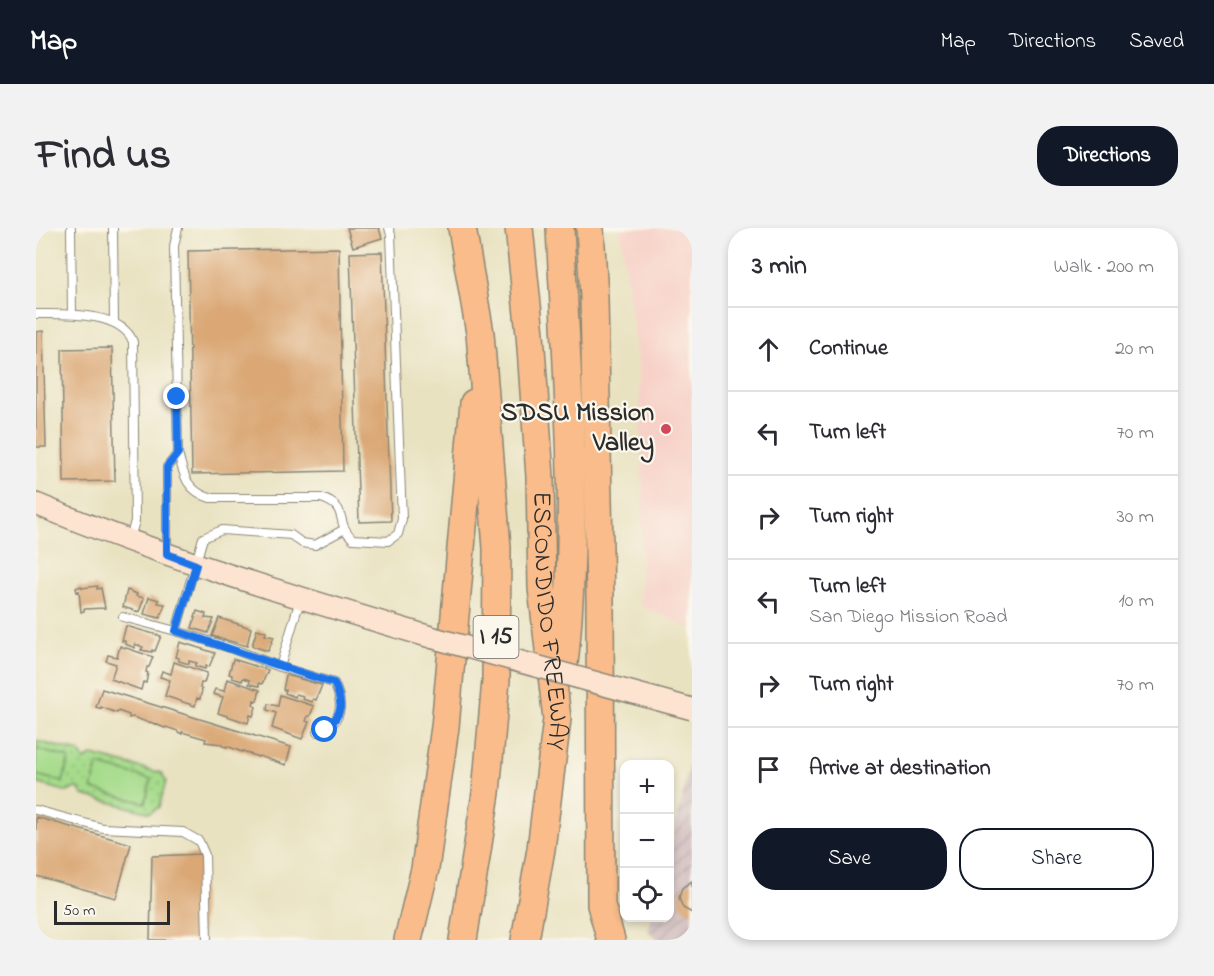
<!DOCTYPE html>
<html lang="en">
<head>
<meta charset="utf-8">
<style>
	body { margin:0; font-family:"Indie Flower",sans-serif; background:#f2f2f3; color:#2b2b33 }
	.controls { position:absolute; right:18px; bottom:18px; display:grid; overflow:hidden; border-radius:12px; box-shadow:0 3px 9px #0003 }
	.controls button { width:54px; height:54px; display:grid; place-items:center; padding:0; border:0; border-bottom:2px solid #e1e1e2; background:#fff; color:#2b2b33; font:30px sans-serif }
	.scale { position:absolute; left:18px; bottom:15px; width:116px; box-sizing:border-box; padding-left:6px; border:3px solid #2b2b2b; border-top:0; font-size:16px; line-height:21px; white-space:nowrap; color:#2b2b2b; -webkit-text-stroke:4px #fbf7ec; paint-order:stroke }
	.stop { position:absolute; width:18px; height:18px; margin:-14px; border:4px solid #1a73e8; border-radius:50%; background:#fff }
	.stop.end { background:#1a73e8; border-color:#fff; box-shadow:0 2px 6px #0008 }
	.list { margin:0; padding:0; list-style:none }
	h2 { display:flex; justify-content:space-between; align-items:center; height:78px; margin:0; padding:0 24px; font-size:26px }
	h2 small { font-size:20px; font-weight:400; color:#7c7c81 }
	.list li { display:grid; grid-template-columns:39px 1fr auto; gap:18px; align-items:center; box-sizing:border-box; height:84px; padding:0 24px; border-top:2px solid #e1e1e2 }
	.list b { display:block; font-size:22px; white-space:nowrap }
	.list p { margin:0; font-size:20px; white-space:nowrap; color:#7c7c81 }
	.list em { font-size:20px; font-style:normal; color:#7c7c81 }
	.actions { display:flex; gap:12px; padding:18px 24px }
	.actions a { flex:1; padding:14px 0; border:2px solid #111827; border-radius:24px; text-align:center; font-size:21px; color:#111827 }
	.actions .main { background:#111827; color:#fff }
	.icon { flex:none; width:33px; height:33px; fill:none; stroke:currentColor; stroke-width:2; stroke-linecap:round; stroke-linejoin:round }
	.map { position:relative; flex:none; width:656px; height:712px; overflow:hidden; border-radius:24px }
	header { display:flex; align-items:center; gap:36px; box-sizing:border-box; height:84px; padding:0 30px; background:#111827; color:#fff }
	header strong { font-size:28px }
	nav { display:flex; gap:33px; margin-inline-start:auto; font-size:21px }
	.intro { display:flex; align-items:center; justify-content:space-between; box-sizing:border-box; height:144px; padding:0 36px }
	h1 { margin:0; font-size:42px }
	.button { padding:15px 27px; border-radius:24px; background:#111827; color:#fff; font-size:21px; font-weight:700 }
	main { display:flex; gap:36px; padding:0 36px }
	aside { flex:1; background:#fff; border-radius:24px; box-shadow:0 3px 9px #0003 }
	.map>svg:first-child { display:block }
</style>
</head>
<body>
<header>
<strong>Map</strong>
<nav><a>Map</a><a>Directions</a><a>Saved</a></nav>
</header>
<div class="intro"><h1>Find us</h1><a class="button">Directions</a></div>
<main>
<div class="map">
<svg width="656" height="712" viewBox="0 0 656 712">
	<defs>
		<pattern id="industrial-furrows" width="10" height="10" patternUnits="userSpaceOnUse" patternTransform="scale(1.5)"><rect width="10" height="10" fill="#d2bfc0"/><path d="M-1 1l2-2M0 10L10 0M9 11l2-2" fill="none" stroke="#b4a4a5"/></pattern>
		<pattern id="park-dots" width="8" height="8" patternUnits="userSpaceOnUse" patternTransform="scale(1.5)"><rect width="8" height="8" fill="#a6db8b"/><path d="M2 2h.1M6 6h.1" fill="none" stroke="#8fbc78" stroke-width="1.8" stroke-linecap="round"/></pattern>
	</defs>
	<rect width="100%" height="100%" fill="#fbf7ec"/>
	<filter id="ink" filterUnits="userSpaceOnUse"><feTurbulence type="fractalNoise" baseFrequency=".0167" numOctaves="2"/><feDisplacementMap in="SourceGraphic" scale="12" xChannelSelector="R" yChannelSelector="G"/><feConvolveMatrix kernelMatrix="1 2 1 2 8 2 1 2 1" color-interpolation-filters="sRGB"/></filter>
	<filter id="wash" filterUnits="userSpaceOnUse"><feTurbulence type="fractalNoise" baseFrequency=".008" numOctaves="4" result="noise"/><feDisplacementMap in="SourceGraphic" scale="24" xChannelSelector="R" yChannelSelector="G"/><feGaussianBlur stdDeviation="1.35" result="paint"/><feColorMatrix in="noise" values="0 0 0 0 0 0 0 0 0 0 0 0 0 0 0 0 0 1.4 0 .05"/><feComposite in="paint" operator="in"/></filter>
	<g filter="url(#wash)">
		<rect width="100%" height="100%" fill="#e9e2c1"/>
		<path fill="#f7d1c7" d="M584,0H656V401L604,377L607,265L602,137Z"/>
		<path fill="url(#industrial-furrows)" d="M656,538V712H624L612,703L616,690H634V623L653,539Z"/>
		<path fill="url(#park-dots)" stroke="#68835b" stroke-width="1.5" d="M0,513L43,524L48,532L57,527L125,545L130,553L123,579L114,585L47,567L41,559L32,564L0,555Z"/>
		<path fill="#a6db8b" stroke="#68835b" stroke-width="1.5" d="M0,521L33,530L27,554L0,547Z
			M62,537L115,551L109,575L56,561Z"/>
		<g id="blocks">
			<path fill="#daa775" d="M311,0H343L346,10L317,19Z
				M303,20L307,243L156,246L152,23Z
				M346,24L355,293L323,294L314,25Z
				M7,103L10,219H0V104Z
				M76,120L79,253L28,254L26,121Z
				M45,358L46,360L61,358V361L65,360L69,380L48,381V383L45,384L43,363L41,364L40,360Z
				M91,362L101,366L100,368L108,370L103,384L87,379Z
				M113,369L123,372L122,375L129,376L124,390L108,386Z
				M161,383L170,386L169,390L178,391L172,405L156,400Z
				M183,390L215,400L211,418L176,408Z
				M90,398L125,408L119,423L116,422V424L105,422L107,419L99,416V420L89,416V413H86Z
				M221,401L230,404L229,407L238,409L232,423L216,418Z
				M144,414L179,425L173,439L170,438L169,441L159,438L161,435L153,433V436L143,433V430L140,429Z
				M84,418L117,429L113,439H111L110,444L112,445L110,455L107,454L105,462L75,451L80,436L70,433L72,427L81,429Z
				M197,431L232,442L226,456L223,455V458L213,456L214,452L207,450L206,453L196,450V447L193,446Z
				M138,434L171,445L168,455H165L164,460L166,462L164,471L161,470L159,478L129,468L134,452L124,449L126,443L135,446Z
				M250,447L286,457L280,472L277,471L276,474L266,471L267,468L260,466L259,469L249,465L250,462H247Z
				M191,451L224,462L221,473L218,472L217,477L220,479L217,488L214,487L212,495L182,485L187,469L177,466L179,461L188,463Z
				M66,461L255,519L250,537L223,528L222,529L207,523L206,524L191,518V519L186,518V516L169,514L170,511L146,504V506L142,504V503L130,499L129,500L114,494L113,495L97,489L93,490V487L82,483L81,485L65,479V481L60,479Z
				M244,467L278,478L274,488H272L270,493L273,494L266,511L236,500L240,485L231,482L232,476L242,478Z
				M0,589L95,616L80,670L0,648Z
				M167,626V712H114L116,628Z
				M656,653V685L647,680L643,670L646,660Z"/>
		</g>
	</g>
	<g filter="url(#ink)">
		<use href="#blocks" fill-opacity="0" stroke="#8a8676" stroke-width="1.5"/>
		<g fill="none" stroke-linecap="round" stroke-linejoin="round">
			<defs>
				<path id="lane" d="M35,0L36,86
					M77,0L78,95
					M142,0L138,18L142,225C148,248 150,262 174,270H285C315,280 297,293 317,311L352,313L362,306L366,291L355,7L353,0
					M0,86C27,86 86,83 97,114L99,293L94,311
					M131,324V239L142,225
					M264,372L244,439L298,455C308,476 307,496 281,504
					M87,389L140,403
					M244,439L192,419L140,403L167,310L186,302L255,307L266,315L279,317L307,302
					M0,582L67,600L147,604L163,613L169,627L171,712"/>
				<path id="secondary" d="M0,276C129,330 263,370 398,410"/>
				<g id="highway">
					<path d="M426,0L444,105L461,320L460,452L450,565L427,712"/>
					<path id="s1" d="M483,0L494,106L504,249L506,360L521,491L505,621L489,712"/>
					<path d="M524,0C531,147 544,299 527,445"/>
					<path d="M554,0L558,70L564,371L565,677L575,712"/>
					<path d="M372,712L389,641L409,499L438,175"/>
				</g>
			</defs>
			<use href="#lane" stroke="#8a8676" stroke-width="10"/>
			<use href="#secondary" stroke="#8a8676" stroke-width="24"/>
			<use href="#highway" stroke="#8a8676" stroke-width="30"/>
			<use href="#lane" stroke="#fff" stroke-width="8"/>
			<use href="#secondary" stroke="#fde4d0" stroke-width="21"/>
			<use href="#highway" stroke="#f9bc8a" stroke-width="27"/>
			<defs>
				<path id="secondary-bridge" d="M398,410L656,481"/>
			</defs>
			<use href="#secondary-bridge" stroke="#8a8676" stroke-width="24" stroke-linecap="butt"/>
			<use href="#secondary-bridge" stroke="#fde4d0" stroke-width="21"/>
		</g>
	</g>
	<g fill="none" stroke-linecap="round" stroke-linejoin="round" filter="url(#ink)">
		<path stroke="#1a73e8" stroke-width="8" d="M141,169L142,225L131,239V326L160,337L140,403C193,420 245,439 298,455C308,477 307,486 289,502"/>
	</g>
	<circle fill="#d1495b" stroke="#fbf7ec" stroke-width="2" cx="630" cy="201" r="6"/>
	<g text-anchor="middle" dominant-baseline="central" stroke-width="4.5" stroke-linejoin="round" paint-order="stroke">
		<rect fill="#fbf7ec" stroke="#696865" stroke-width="1.5" x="437.5" y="388" width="45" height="42" rx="4.5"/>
		<g font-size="24" font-weight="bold" fill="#2b2b2b">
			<text x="460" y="409">I 15</text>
		</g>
		<g font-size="26" font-weight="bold" fill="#2b2b2b" stroke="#fbf7ec" text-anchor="end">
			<text x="618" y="186">SDSU Mission<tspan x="618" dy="30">Valley</tspan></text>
		</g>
		<g font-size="26" fill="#2b2b2b" stroke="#fbf7ec">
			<text stroke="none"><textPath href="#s1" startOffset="394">ESCONDIDO FREEWAY</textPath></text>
		</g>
	</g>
</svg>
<div class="controls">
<button>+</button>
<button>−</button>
<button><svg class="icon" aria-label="locate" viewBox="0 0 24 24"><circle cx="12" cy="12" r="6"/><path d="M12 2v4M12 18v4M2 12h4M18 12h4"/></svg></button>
</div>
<div class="scale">50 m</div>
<div class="stop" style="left:289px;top:502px"></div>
<div class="stop end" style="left:141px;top:169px"></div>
</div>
<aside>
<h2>3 min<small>Walk · 200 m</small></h2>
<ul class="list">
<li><svg class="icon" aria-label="ahead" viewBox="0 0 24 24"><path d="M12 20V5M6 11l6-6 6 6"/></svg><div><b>Continue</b></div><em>20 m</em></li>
<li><svg class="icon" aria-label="left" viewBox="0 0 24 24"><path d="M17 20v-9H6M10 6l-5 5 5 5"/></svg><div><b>Turn left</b></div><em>70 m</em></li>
<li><svg class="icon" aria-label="right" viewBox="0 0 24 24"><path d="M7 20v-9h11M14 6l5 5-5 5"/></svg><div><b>Turn right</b></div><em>30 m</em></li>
<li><svg class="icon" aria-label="left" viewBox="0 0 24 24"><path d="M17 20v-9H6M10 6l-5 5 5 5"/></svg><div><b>Turn left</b><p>San Diego Mission Road</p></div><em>10 m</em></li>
<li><svg class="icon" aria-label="right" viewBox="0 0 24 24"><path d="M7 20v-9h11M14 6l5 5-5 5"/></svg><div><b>Turn right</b></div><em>70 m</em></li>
<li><svg class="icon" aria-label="arrive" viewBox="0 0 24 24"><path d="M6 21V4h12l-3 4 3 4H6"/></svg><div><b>Arrive at destination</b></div></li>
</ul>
<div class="actions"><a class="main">Save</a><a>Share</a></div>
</aside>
</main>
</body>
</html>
